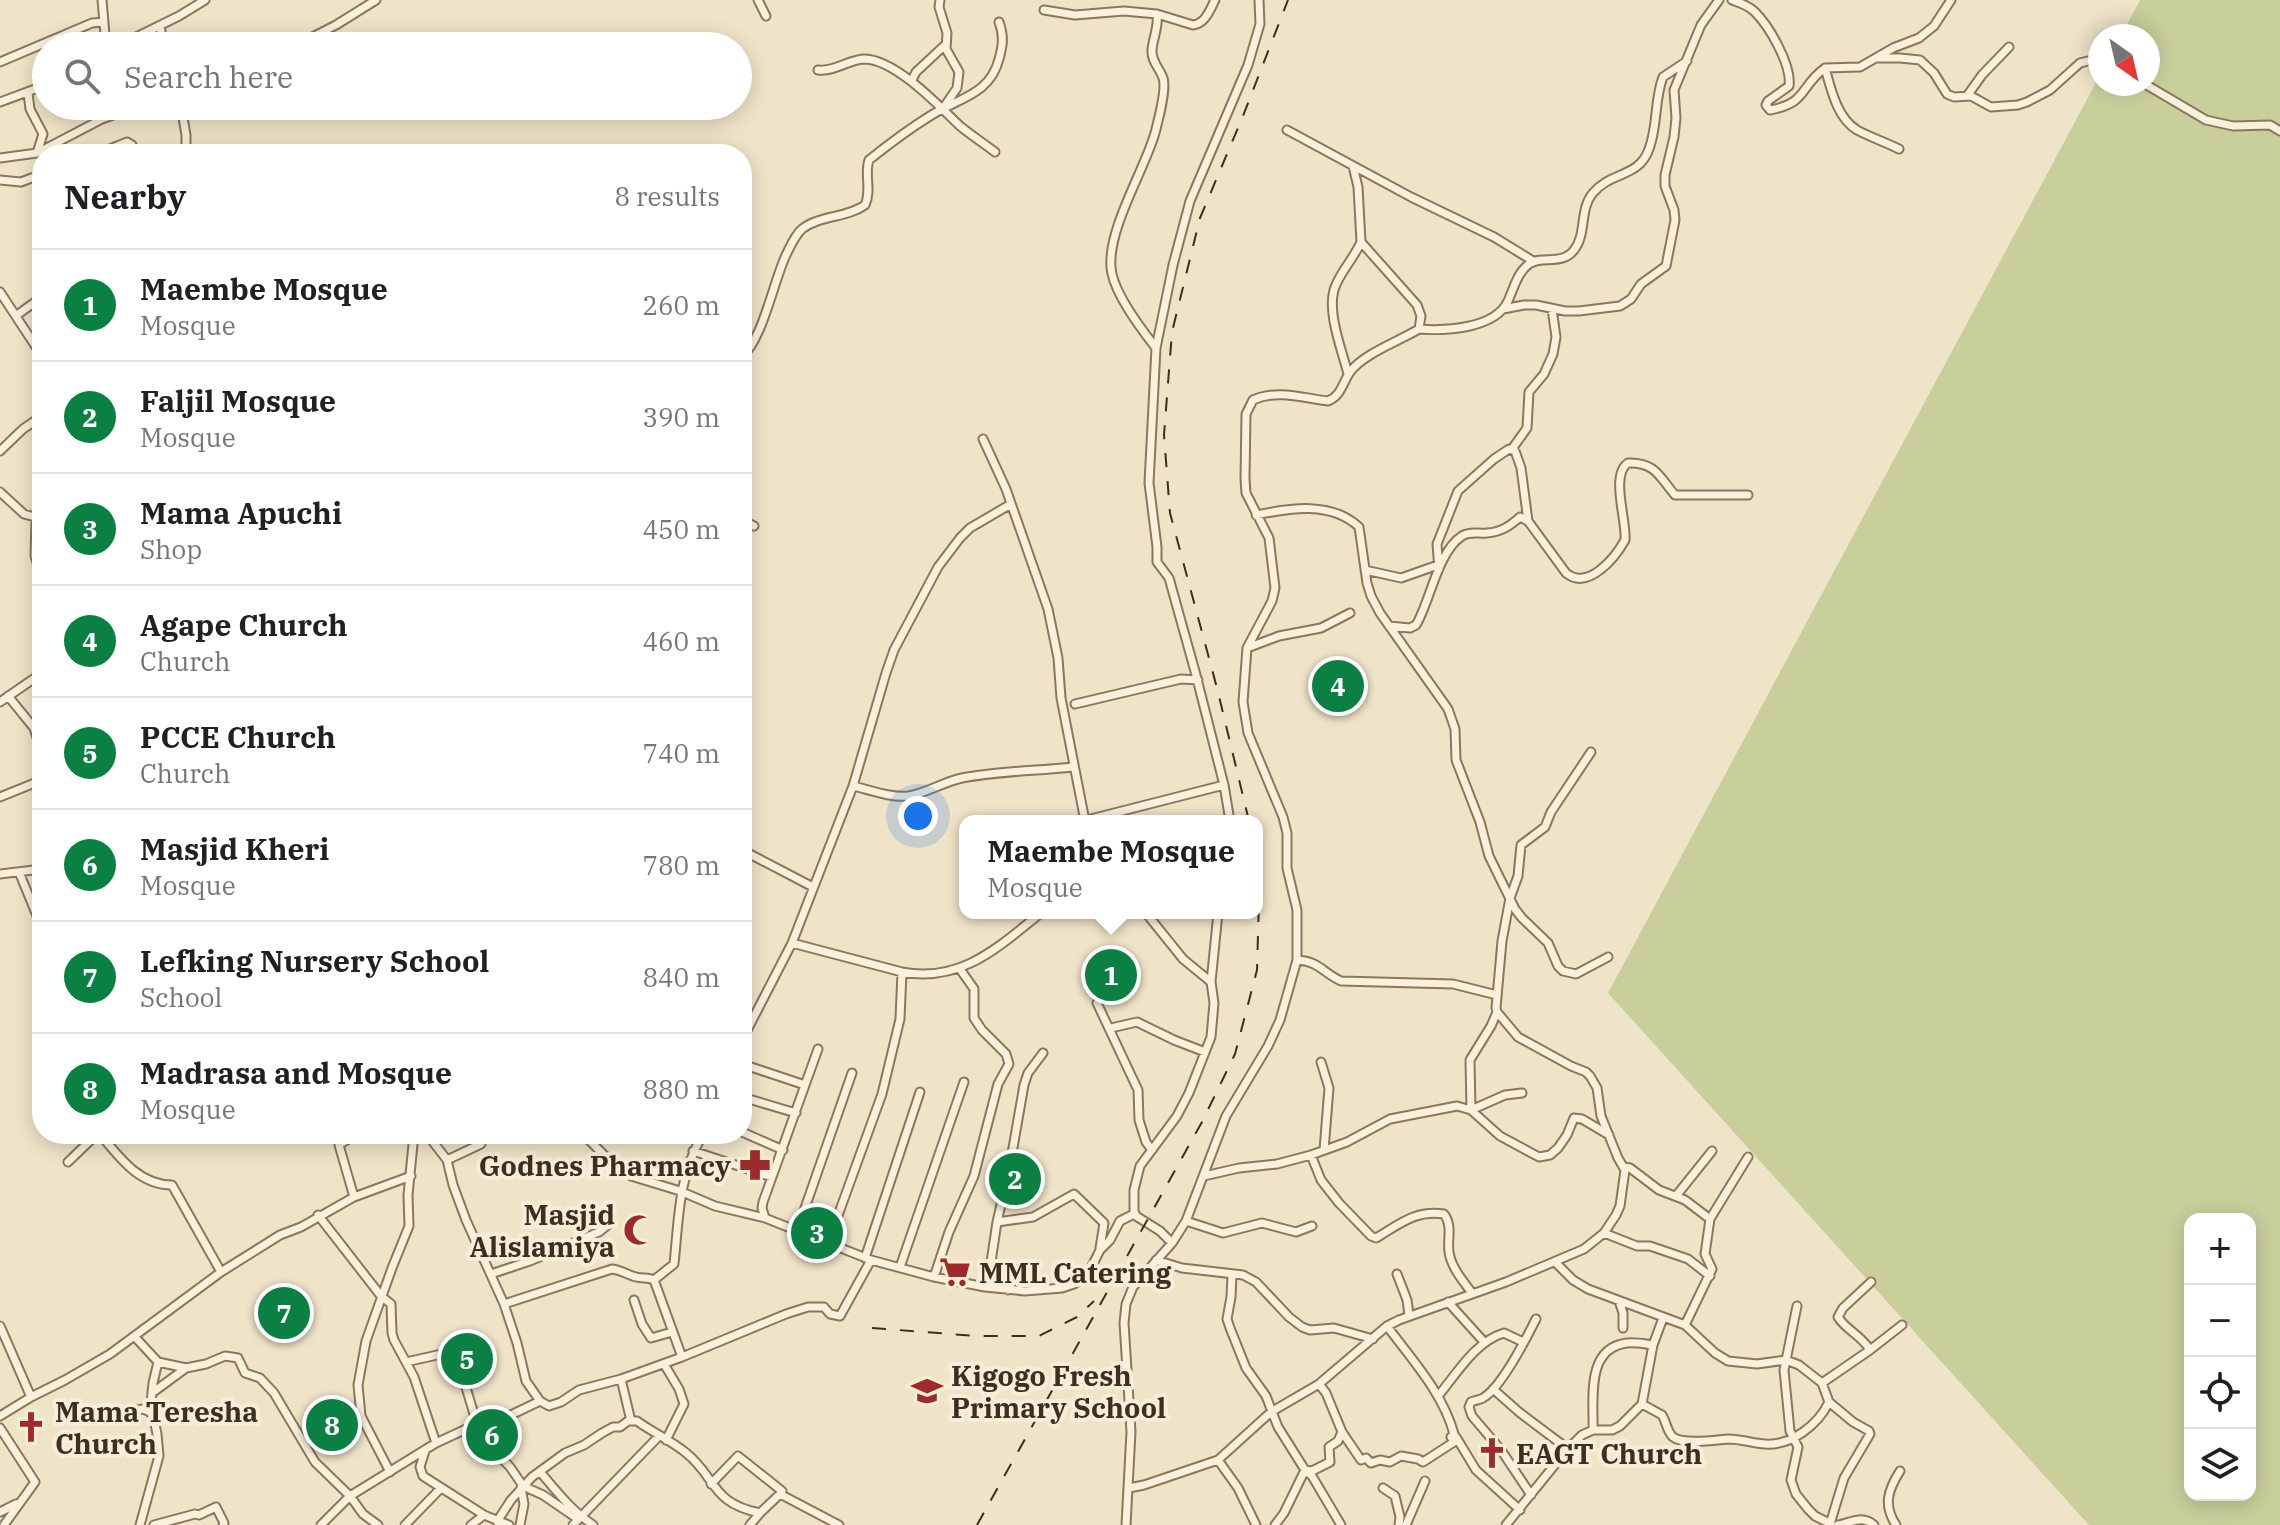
<!DOCTYPE html>
<html lang="en">
<head>
<meta charset="utf-8">
<style>
	body { margin:0; font-family:"IBM Plex Serif",serif; background:#f6f6f6; color:#202124 }
	.controls { position:absolute; right:24px; bottom:24px; display:grid; overflow:hidden; border-radius:16px; box-shadow:0 4px 20px #0003 }
	.controls button { width:72px; height:72px; display:grid; place-items:center; padding:0; border:0; border-bottom:2px solid #e0e0e0; background:#fff; color:#202124; font:40px sans-serif }
	.compass { position:absolute; left:2088px; top:24px; width:72px; height:72px; border-radius:50%; background:#fff; box-shadow:0 4px 20px #0003; rotate:146deg }
	.you { position:absolute; left:918px; top:816px; width:28px; height:28px; margin:-20px; border:6px solid #fff; border-radius:50%; background:#1a73e8; box-shadow:0 0 0 12px #1a73e833 }
	.badge { display:grid; place-items:center; width:52px; height:52px; border-radius:50%; background:#0b8043; color:#fff; font-size:26px; font-weight:700 }
	.pin { position:absolute; translate:-50% -50%; border:4px solid #fff; box-shadow:0 2px 8px #0006 }
	.popup { position:absolute; left:959px; top:815px; width:304px; height:104px; box-sizing:border-box; display:grid; place-content:center; border-radius:16px; background:#fff; filter:drop-shadow(0 2px 6px #0005); font-size:26px; white-space:nowrap; color:#757577 }
	.popup b { font-size:30px; color:#202124 }
	.popup::after { content:''; position:absolute; left:50%; top:100%; margin-left:-16px; border:16px solid transparent; border-top-color:#fff }
	.list { margin:0; padding:0; list-style:none }
	h2 { display:flex; justify-content:space-between; align-items:center; height:104px; margin:0; padding:0 32px; font-size:34px }
	h2 small { font-size:26px; font-weight:400; color:#757577 }
	.list li { display:grid; grid-template-columns:52px 1fr auto; gap:24px; align-items:center; box-sizing:border-box; height:112px; padding:0 32px; border-top:2px solid #e0e0e0 }
	.list b { display:block; font-size:30px; white-space:nowrap }
	.list p { margin:0; font-size:26px; white-space:nowrap; color:#757577 }
	.list em { font-size:26px; font-style:normal; color:#757577 }
	.icon { flex:none; width:44px; height:44px; fill:none; stroke:currentColor; stroke-width:2; stroke-linecap:round; stroke-linejoin:round }
	.map { position:relative; flex:none; width:2280px; height:1525px; overflow:hidden }
	.search { position:absolute; background:#fff; box-shadow:0 4px 20px #0003; left:32px; top:32px; width:720px; height:88px; display:flex; align-items:center; gap:20px; box-sizing:border-box; padding:0 28px; border-radius:44px; color:#757577; font-size:30px }
	.panel { position:absolute; background:#fff; box-shadow:0 4px 20px #0003; left:32px; top:144px; width:720px; height:1000px; border-radius:32px }
	.map>svg:first-child { display:block }
</style>
</head>
<body>
<div class="map">
<svg width="2280" height="1525" viewBox="0 0 2280 1525">
	<rect width="100%" height="100%" fill="#f0e4c8"/>
	<path fill="#c9cf9b" fill-rule="evenodd" d="M2140,0H2280V1525H2089L1608,993L2100,75V84H2148V36H2121ZM2190,1219H2250V1495H2190Z"/>
	<g fill="none" stroke-linecap="round" stroke-linejoin="round">
		<defs>
			<path id="minor" d="M102,0L106,46
				M758,0L766,16
				M940,0L939,7L947,33L946,49L959,72L957,88L944,107
				M1732,0C1740,3 1748,5 1755,12C1769,26 1792,65 1789,86L1768,101L1766,105L1770,110C1808,103 1799,87 1825,68L1860,67L1893,48L1919,38L1934,26L1951,0
				M1044,10L1075,15L1124,11L1157,14C1159,26 1153,38 1152,50C1151,61 1160,69 1163,78C1167,89 1158,121 1155,133C1144,171 1108,228 1111,267C1112,291 1141,329 1156,348
				M1157,14L1193,25C1205,24 1210,10 1215,0
				M160,26L164,46
				M118,46L179,16L205,0
				M295,46L336,25L376,0
				M1878,58H1900L1920,60L1934,73L1947,94L1954,97L1971,96L1991,107L2018,105L2027,102L2050,90L2080,63L2100,58
				M0,62L92,23L104,22
				M1825,68C1831,89 1837,118 1857,130C1870,137 1885,142 1899,149
				M818,70C835,72 849,59 865,59C896,60 939,106 960,126C971,135 983,143 995,152
				M912,80L916,72L945,45
				M2145,84L2206,120L2233,126L2270,125L2280,131
				M28,93L30,109L43,134L37,153
				M1967,96L1982,75L2009,47
				M0,102L46,85
				M181,106L186,135V154
				M1287,130L1411,197L1494,237L1533,261
				M97,154L127,142L132,145L136,154
				M0,158L37,153L102,119L137,106
				M0,180L21,182L42,174
				M0,292L42,356
				M1503,309L1524,305H1536L1565,311H1579L1620,306L1631,299L1641,284L1666,266L1675,220L1674,210L1665,186V175L1674,137L1676,118L1674,90L1701,25L1719,0
				M17,315L42,297
				M1419,329C1445,331 1495,329 1508,301C1514,288 1517,273 1529,264C1541,255 1562,266 1574,250C1587,234 1579,209 1593,193C1611,171 1639,178 1649,149C1658,126 1654,100 1663,77L1687,61
				M742,357C763,338 773,283 786,255C790,247 795,235 802,229C820,215 847,218 865,205C872,190 864,174 869,160C889,144 909,129 930,116C958,98 990,95 999,59C1003,45 1004,36 999,22
				M1348,374C1342,350 1326,311 1335,287C1341,271 1354,258 1361,242
				M983,439L1006,489L1048,609L1058,658L1061,698L1085,821
				M1512,449L1527,428L1529,392L1544,374L1553,354L1556,337L1552,309
				M0,451L23,429L42,416
				M0,492L24,514L42,519
				M1011,504L970,528L960,538L938,567L894,650L886,673L853,786L792,943L902,972C962,983 998,947 1041,913
				M1256,515C1290,508 1331,501 1359,527L1367,583L1371,596L1380,613L1448,709L1455,729L1456,760L1480,822L1489,856L1515,909L1522,918L1548,943L1558,966L1563,971L1576,974L1608,957
				M36,519L35,556L42,579
				M742,520L754,526
				M1439,569L1437,544L1458,491L1494,459L1509,449L1515,451L1521,468L1528,521
				M1365,570L1401,578L1438,565
				M1389,626L1410,628L1416,625C1430,602 1438,551 1462,536C1470,531 1478,534 1487,533C1501,532 1510,526 1520,517L1528,521L1566,573C1588,591 1615,558 1625,540C1627,521 1610,475 1628,463C1656,462 1660,478 1675,495H1748
				M1247,648L1279,636L1321,628L1350,613
				M8,696L34,728L42,753
				M0,702L42,673
				M1075,704L1181,679L1198,680
				M853,786C870,790 891,798 908,796C927,793 943,782 962,778C998,771 1036,771 1073,767
				M0,797L42,780
				M1083,821L1224,785
				M1230,821L1224,785L1196,675L1169,578L1157,562V547L1149,483L1156,348L1173,265L1190,201L1248,65L1260,24L1259,0
				M742,850L813,887
				M19,872L42,928
				M0,874L42,869
				M1146,913L1183,959L1211,982
				M1297,960C1319,961 1323,973 1341,981L1453,984L1497,995
				M1097,1003L1138,1090L1139,1120L1146,1142L1152,1150
				M1497,1012L1491,1026L1470,1060L1471,1110L1500,1136L1539,1157L1550,1155L1558,1148L1567,1135L1574,1118L1582,1119L1609,1135
				M1111,1028L1137,1022L1174,1040L1205,1052
				M742,1040L792,943
				M1321,1062L1329,1088L1324,1150
				M742,1064L805,1085
				M742,1097L796,1113
				M742,1132L783,1150
				M100,1134C119,1157 139,1185 172,1185L221,1272
				M427,1134L447,1160L453,1185L466,1220L504,1304L517,1343L526,1381L540,1401
				M583,1134L612,1163L631,1176L680,1191L715,1206L765,1218L871,1260L934,1277L985,1287L1025,1291L1062,1288L1074,1284L1088,1274L1100,1250L1110,1240L1120,1221L1134,1214
				M693,1151L772,1177
				M1311,1155L1321,1180L1339,1203L1371,1236L1376,1238L1381,1235C1402,1222 1418,1210 1444,1214C1453,1226 1447,1239 1449,1252C1451,1267 1463,1281 1472,1293
				M1748,1157L1710,1219L1705,1254L1712,1269L1685,1325L1715,1353L1728,1361L1757,1364L1786,1360L1799,1365L1822,1383L1829,1402L1853,1422L1869,1431L1870,1434L1844,1478L1830,1524
				M447,1160L481,1144
				M68,1162L97,1134
				M1624,1167L1630,1168L1659,1190L1685,1200L1710,1219
				M1204,1176L1239,1168L1277,1164L1311,1155L1347,1142L1390,1119L1457,1106L1471,1110L1505,1095L1522,1093
				M1676,1196L1712,1151
				M354,1197L339,1145L356,1134
				M318,1215L381,1296L391,1304L392,1333L394,1340L414,1377L436,1443
				M765,1218L762,1208L763,1202L818,1049
				M1186,1221L1223,1233L1262,1223L1296,1232L1312,1226
				M997,1222L1033,1217L1074,1194L1104,1223L1100,1248
				M797,1231L852,1073
				M1604,1233L1637,1246H1650L1688,1259L1710,1276
				M828,1243L882,1094L900,1019L902,972
				M1172,1243L1160,1231L1136,1216L1134,1211V1190L1140,1166L1177,1116L1189,1093L1211,1037L1214,1003L1211,982L1218,913
				M865,1258L920,1092
				M1156,1260L1182,1268L1243,1275L1256,1282L1289,1317L1302,1327L1310,1330L1334,1328L1373,1339
				M1556,1263L1573,1280L1588,1289L1685,1325
				M900,1267L964,1082
				M491,1274L530,1261L599,1232L610,1223
				M1232,1274L1231,1297L1227,1319L1230,1328L1246,1368L1266,1396L1278,1427L1305,1470L1312,1471L1330,1462L1329,1447L1338,1441L1342,1432L1326,1393L1319,1384
				M1397,1274L1407,1300L1409,1315
				M934,1277L949,1232L974,1176L998,1084L1009,1064L1006,1054L982,1030L974,1018V989L960,969
				M1008,1290L991,1262L997,1222L1010,1165L1024,1085L1028,1073L1043,1053
				M634,1300L642,1324L651,1338L672,1332
				M1619,1301L1623,1313V1328
				M1448,1302L1485,1343
				M504,1304L612,1269C621,1270 628,1275 636,1277C643,1279 648,1277 654,1280
				M1797,1306L1784,1370L1790,1431L1798,1447L1791,1480L1796,1494L1808,1509L1815,1516L1831,1524
				M0,1326L31,1397
				M135,1337L158,1362L186,1368L206,1364L225,1356L238,1358L245,1373L260,1378L274,1393L315,1462L350,1496L363,1514L378,1525
				M1870,1350L1902,1325
				M682,1357L654,1280L674,1264C679,1217 678,1177 703,1134
				M406,1362L455,1351L477,1424L486,1442L510,1467L523,1486L543,1495L578,1519
				M664,1364L679,1389L684,1404L666,1440
				M621,1379L631,1421
				M1822,1383L1870,1350C1862,1336 1846,1330 1838,1317L1843,1308L1871,1282
				M1493,1389L1519,1412L1564,1446L1566,1451
				M152,1393L186,1368
				M1439,1395C1457,1373 1476,1341 1504,1333L1523,1342
				M1642,1404L1662,1415C1666,1421 1667,1432 1673,1437C1683,1445 1715,1440 1728,1439C1741,1439 1752,1443 1765,1444C1791,1446 1818,1425 1829,1402
				M85,1411L119,1413L143,1409L150,1412L154,1419L157,1434L159,1456L140,1525
				M150,1412L153,1383L158,1362
				M0,1416L31,1397L65,1380L110,1354L221,1272L280,1235L301,1227L354,1197L411,1176
				M0,1428L35,1482L4,1525
				M1593,1430C1594,1400 1585,1348 1627,1343C1636,1342 1645,1344 1653,1345
				M1342,1432L1361,1460L1366,1458L1371,1463L1380,1460L1390,1462L1401,1456L1418,1459L1423,1462L1454,1442L1451,1437L1454,1434C1443,1393 1412,1360 1387,1326
				M1456,1437L1476,1470L1520,1510
				M425,1451L420,1467L423,1476L484,1515L509,1525
				M1218,1460L1238,1488L1256,1525
				M390,1472L361,1416L358,1385L366,1341L392,1268L409,1226L408,1195L414,1134
				M541,1473C557,1492 572,1511 593,1525
				M711,1484L738,1456L782,1491
				M1129,1488L1144,1485L1218,1460L1271,1412L1319,1384L1387,1326L1399,1320L1506,1282L1584,1249L1604,1233L1616,1215L1620,1206L1625,1170L1618,1158L1601,1116L1597,1088L1590,1076L1586,1072L1571,1066L1518,1037L1497,1012L1496,1008L1502,941L1510,898L1518,876L1521,845L1545,827L1551,812L1591,752
				M1383,1488L1395,1496L1400,1517L1399,1525
				M1531,1495L1501,1450L1472,1416L1469,1407L1471,1402C1475,1400 1480,1400 1483,1398C1501,1388 1527,1337 1536,1319
				M0,1512L16,1504
				M154,1525L195,1514L199,1515L216,1507L224,1523L223,1525
				M321,1525L350,1496L436,1443L477,1424H492L540,1401L549,1406L561,1402L579,1390L621,1379L682,1357L786,1314L808,1307H824L830,1314L840,1316L871,1260
				M405,1525L441,1488
				M471,1525L484,1515
				M498,1525V1520L511,1500L532,1477L565,1453L584,1445L602,1433L613,1427H620L628,1421H637C652,1432 670,1440 685,1452C717,1477 710,1503 760,1513L780,1494L839,1525
				M520,1525L524,1504L521,1488
				M573,1525L659,1436
				M750,1525L760,1513
				M1126,1525L1131,1432L1124,1323L1126,1304L1133,1287L1172,1243L1186,1221L1226,1116L1268,1046L1280,1020L1297,960V910L1287,868V833L1283,817L1248,733L1243,702L1247,648L1272,601L1275,588L1269,538L1246,493L1245,479L1246,414L1253,400C1277,389 1303,398 1328,401C1341,396 1342,384 1350,372C1363,354 1399,341 1419,329L1421,316L1417,305L1361,242L1358,187L1353,166
				M1275,1525L1284,1513L1305,1470L1312,1476L1341,1525
				M1406,1525L1425,1481
				M1506,1525L1566,1451L1582,1435L1593,1430H1612L1620,1426L1642,1404L1653,1345L1663,1318
				M1838,1525C1851,1523 1862,1514 1874,1525
				M1896,1525C1883,1505 1888,1490 1900,1471"/>
		</defs>
		<use href="#minor" stroke="#8d765c" stroke-width="11"/>
		<use href="#minor" stroke="#faf1dc" stroke-width="7"/>
		<path stroke="#3d2e20" stroke-width="2" stroke-dasharray="14 14" stroke-linecap="butt" d="M1249,821L1217,688L1170,513L1164,435L1172,332L1200,218L1243,116L1288,0
			M872,1328L977,1336H1039L1077,1317L1094,1301
			M977,1525L1202,1122L1235,1054L1257,970L1260,863L1257,852"/>
	</g>
	<defs>
		<symbol id="pharmacy-bare" viewBox="-9 -9 18 18"><path d="M-2-6h4v4h4v4h-4v4h-4v-4h-4v-4h4Z" fill="#9e2a2b" stroke="#f7eed8" stroke-width="2.5" paint-order="stroke"/></symbol>
		<symbol id="mosque-bare" viewBox="-9 -9 18 18"><path d="M3.5-4.9A6 6 0 1 0 3.5 4.9A5 5 0 1 1 3.5-4.9Z" fill="#9e2a2b" stroke="#f7eed8" stroke-width="2.5" paint-order="stroke"/></symbol>
		<symbol id="supermarket-bare" viewBox="-9 -9 18 18"><path d="M-6-5.5h2.5l.6 2H6L4.5 2H-2.5L-4.4-4H-6ZM-1.5 3.2a1.3 1.3 0 1 0 .1 0ZM3 3.2a1.3 1.3 0 1 0 .1 0Z" fill="#9e2a2b" stroke="#f7eed8" stroke-width="2.5" paint-order="stroke"/></symbol>
		<symbol id="school-bare" viewBox="-9 -9 18 18"><path d="M0-5L7-2L0 1L-7-2ZM-4 1L0 2.5L4 1V4Q0 6-4 4Z" fill="#9e2a2b" stroke="#f7eed8" stroke-width="2.5" paint-order="stroke"/></symbol>
		<symbol id="church-bare" viewBox="-9 -9 18 18"><path d="M-1.2-6h2.4v3.5h3.3v2.4h-3.3V6h-2.4V-.1h-3.3v-2.4h3.3Z" fill="#9e2a2b" stroke="#f7eed8" stroke-width="2.5" paint-order="stroke"/></symbol>
	</defs>
	<g fill-rule="evenodd">
		<use href="#pharmacy-bare" x="733" y="1143" width="44" height="44"/>
		<use href="#mosque-bare" x="617" y="1208" width="44" height="44"/>
		<use href="#supermarket-bare" x="933" y="1250" width="44" height="44"/>
		<use href="#school-bare" x="905" y="1369" width="44" height="44"/>
		<use href="#church-bare" x="9" y="1405" width="44" height="44"/>
		<use href="#church-bare" x="1470" y="1431" width="44" height="44"/>
	</g>
	<g text-anchor="middle" dominant-baseline="central" stroke-width="8" stroke-linejoin="round" paint-order="stroke">
		<g font-size="28" font-weight="bold" fill="#3d2e20" stroke="#f7eed8" text-anchor="start">
			<text x="731" y="1165" text-anchor="end">Godnes Pharmacy</text>
			<text x="615" y="1214" text-anchor="end">Masjid<tspan x="615" dy="32">Alislamiya</tspan></text>
			<text x="979" y="1272">MML Catering</text>
			<text x="951" y="1375">Kigogo Fresh<tspan x="951" dy="32">Primary School</tspan></text>
			<text x="55" y="1411">Mama Teresha<tspan x="55" dy="32">Church</tspan></text>
			<text x="1516" y="1453">EAGT Church</text>
		</g>
	</g>
</svg>
<div class="controls">
<button>+</button>
<button>−</button>
<button><svg class="icon" aria-label="locate" viewBox="0 0 24 24"><circle cx="12" cy="12" r="6"/><path d="M12 2v4M12 18v4M2 12h4M18 12h4"/></svg></button>
<button><svg class="icon" aria-label="layers" viewBox="0 0 24 24"><path d="M12 4l9 5-9 5-9-5zM3 14l9 5 9-5"/></svg></button>
</div>
<svg class="compass" viewBox="-18 -18 36 36"><path d="M0-13l5 13h-10z" fill="#e53935"/><path d="M0 13l5-13h-10z" fill="#757577"/></svg>
<div class="you"></div>
<div class="pin badge" style="left:1111px;top:975px">1</div>
<div class="popup"><b>Maembe Mosque</b>Mosque</div>
<div class="pin badge" style="left:1015px;top:1179px">2</div>
<div class="pin badge" style="left:817px;top:1233px">3</div>
<div class="pin badge" style="left:1338px;top:686px">4</div>
<div class="pin badge" style="left:467px;top:1359px">5</div>
<div class="pin badge" style="left:492px;top:1435px">6</div>
<div class="pin badge" style="left:284px;top:1313px">7</div>
<div class="pin badge" style="left:332px;top:1425px">8</div>
<div class="search"><svg class="icon" aria-label="search" viewBox="0 0 24 24"><circle cx="10" cy="10" r="6"/><path d="M15 15l6 6"/></svg>Search here</div>
<section class="panel">
<h2>Nearby<small>8 results</small></h2>
<ul class="list">
<li><span class="badge">1</span><div><b>Maembe Mosque</b><p>Mosque</p></div><em>260 m</em></li>
<li><span class="badge">2</span><div><b>Faljil Mosque</b><p>Mosque</p></div><em>390 m</em></li>
<li><span class="badge">3</span><div><b>Mama Apuchi</b><p>Shop</p></div><em>450 m</em></li>
<li><span class="badge">4</span><div><b>Agape Church</b><p>Church</p></div><em>460 m</em></li>
<li><span class="badge">5</span><div><b>PCCE Church</b><p>Church</p></div><em>740 m</em></li>
<li><span class="badge">6</span><div><b>Masjid Kheri</b><p>Mosque</p></div><em>780 m</em></li>
<li><span class="badge">7</span><div><b>Lefking Nursery School</b><p>School</p></div><em>840 m</em></li>
<li><span class="badge">8</span><div><b>Madrasa and Mosque</b><p>Mosque</p></div><em>880 m</em></li>
</ul>
</section>
</div>
</body>
</html>
